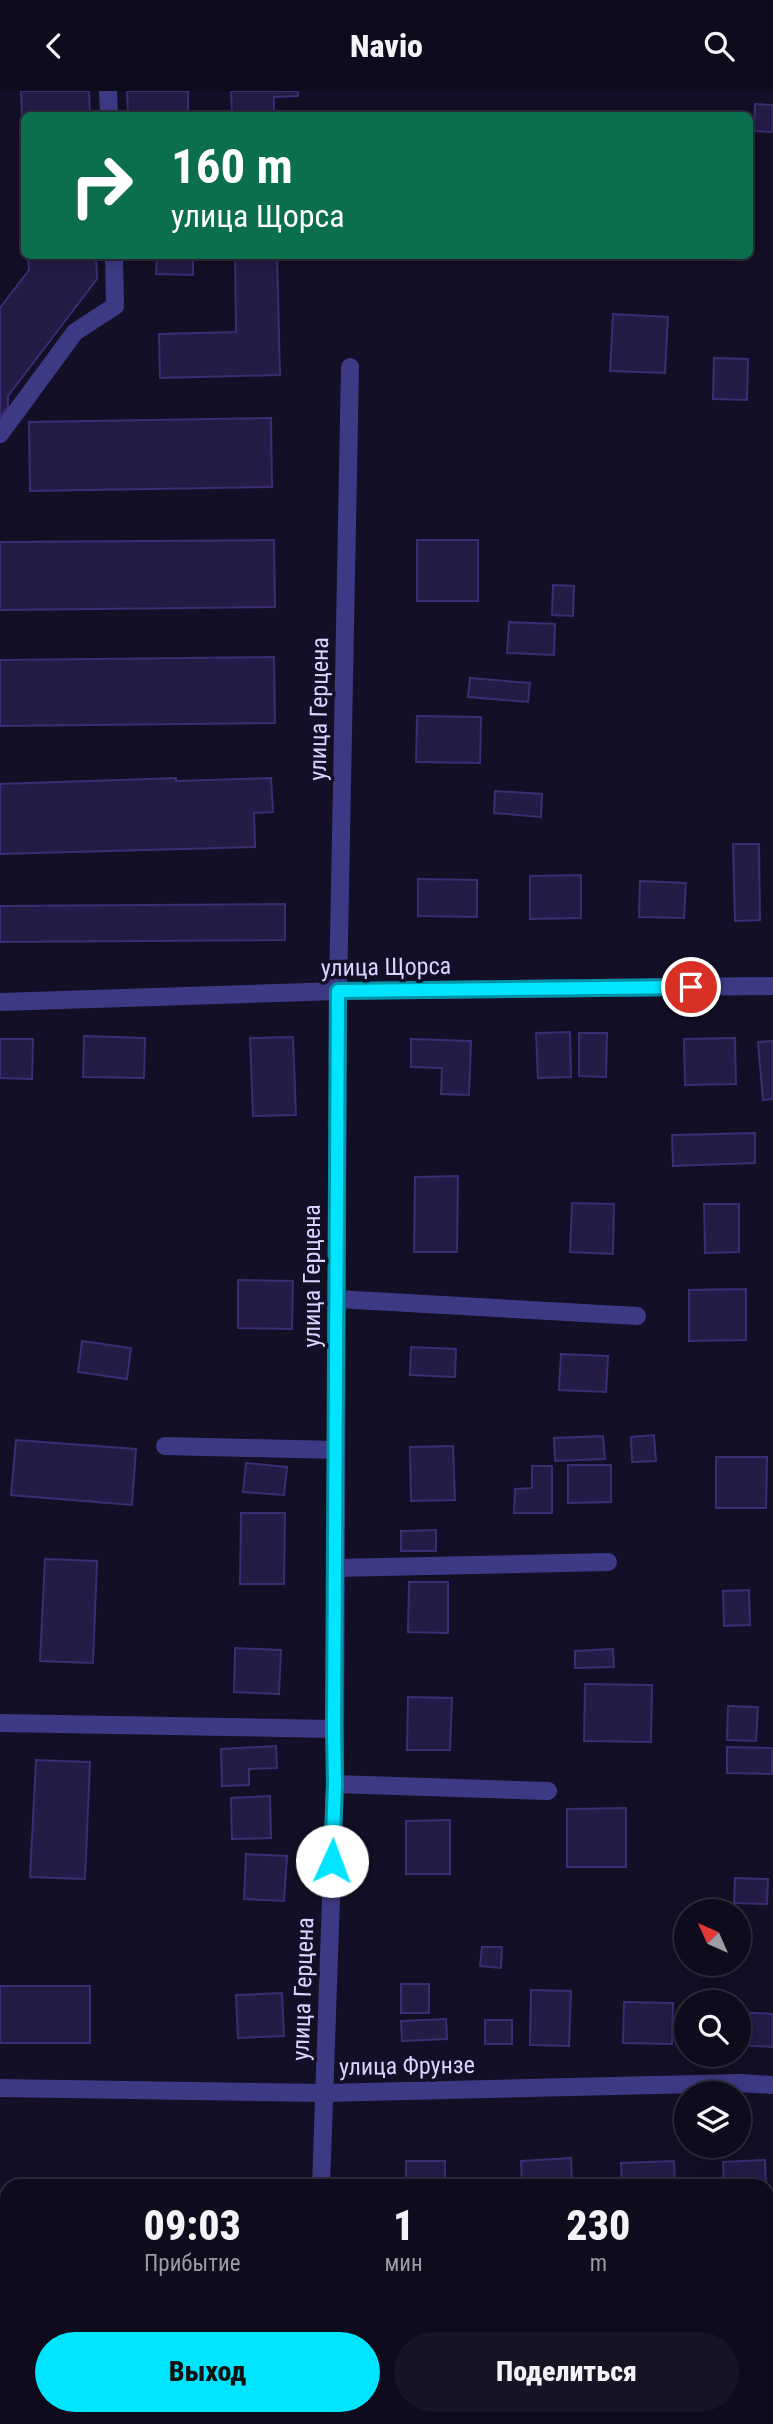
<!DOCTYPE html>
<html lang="ru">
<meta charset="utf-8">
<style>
body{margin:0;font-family:"Roboto Condensed",sans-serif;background:#171425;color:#f1f3f6;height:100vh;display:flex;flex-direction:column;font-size:26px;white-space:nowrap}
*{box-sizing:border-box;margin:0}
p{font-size:23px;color:#9b9ba3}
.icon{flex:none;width:38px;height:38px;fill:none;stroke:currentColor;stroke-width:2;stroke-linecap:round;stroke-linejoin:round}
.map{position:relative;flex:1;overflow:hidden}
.details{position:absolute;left:0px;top:2088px;width:774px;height:247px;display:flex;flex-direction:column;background:#0e0b1c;border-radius:21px 21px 0 0;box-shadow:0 4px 18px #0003,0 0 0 2px #2e2b3b}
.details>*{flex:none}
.hud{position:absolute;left:21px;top:21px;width:732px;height:147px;border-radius:10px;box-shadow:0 4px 18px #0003,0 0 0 2px #2e2b3b;background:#0b6e4f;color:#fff;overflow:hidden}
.needle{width:46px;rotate:315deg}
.buttons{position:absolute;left:674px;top:1808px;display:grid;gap:14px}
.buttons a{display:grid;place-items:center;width:77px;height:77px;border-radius:50%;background:#0e0b1c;box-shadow:0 4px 18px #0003,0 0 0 2px #2e2b3b;font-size:35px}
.pin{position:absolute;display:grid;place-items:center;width:60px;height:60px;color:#fff;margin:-30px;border:4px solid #fff;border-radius:50%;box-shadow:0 2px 7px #0007}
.me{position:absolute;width:77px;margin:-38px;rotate:2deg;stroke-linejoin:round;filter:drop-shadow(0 0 5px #0008)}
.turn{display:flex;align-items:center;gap:24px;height:147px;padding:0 35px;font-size:32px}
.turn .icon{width:91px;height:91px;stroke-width:2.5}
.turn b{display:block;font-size:49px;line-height:60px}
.eta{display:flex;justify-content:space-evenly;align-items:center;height:119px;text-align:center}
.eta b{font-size:42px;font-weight:800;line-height:49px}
.button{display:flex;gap:14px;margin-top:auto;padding:14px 35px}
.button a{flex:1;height:80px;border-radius:42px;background:#00e5ff;color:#111;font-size:28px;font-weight:800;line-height:80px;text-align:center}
.button a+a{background:#171425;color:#f1f3f6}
header{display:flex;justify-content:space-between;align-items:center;height:91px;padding:0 35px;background:#0e0b1c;font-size:32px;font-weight:800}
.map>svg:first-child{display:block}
.building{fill:#241b47;stroke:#3b2d73;stroke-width:2}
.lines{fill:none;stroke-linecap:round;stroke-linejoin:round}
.minor{stroke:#3d3a85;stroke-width:18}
.route-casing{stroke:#0095a6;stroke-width:18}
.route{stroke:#00e5ff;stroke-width:12}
.labels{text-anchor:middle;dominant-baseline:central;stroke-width:7;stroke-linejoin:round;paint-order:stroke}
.street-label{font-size:24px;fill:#d9d4ff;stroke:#130f26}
</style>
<header><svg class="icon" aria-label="back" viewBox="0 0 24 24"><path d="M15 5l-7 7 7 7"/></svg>Navio<svg class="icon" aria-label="search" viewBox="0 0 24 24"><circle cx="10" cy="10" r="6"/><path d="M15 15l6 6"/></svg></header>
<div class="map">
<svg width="773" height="2333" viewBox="0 0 773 2333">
<rect width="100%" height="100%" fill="#130f26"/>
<g class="building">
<path d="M21,0H89L90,24H24V73Z"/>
<path d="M127,0H188V24H128Z"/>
<path d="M231,0H298V5L274,6V24H232Z"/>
<path d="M755,13L773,14V41L754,40Z"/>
<path d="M28,164H96L97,188L8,305V316L0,326V217L29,179Z"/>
<path d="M157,164H193V184L156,183Z"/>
<path d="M235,164H277L280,284L160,287L159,243L236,241Z"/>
<path d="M613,223L668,226L665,282L610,280Z"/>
<path d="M714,267L748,268L747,309L713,308Z"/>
<path d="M271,327L272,396L30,400L29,331Z"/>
<path d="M274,449L275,516L0,519V451Z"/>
<rect x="417" y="449" width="61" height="61"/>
<path d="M553,494L574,495L573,525L552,524Z"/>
<path d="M509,531L555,533L554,564L507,562Z"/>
<path d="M274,566L275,632L0,635V569Z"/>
<path d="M470,587L530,592L528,611L468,606Z"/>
<path d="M417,625L481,626L480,672L416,671Z"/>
<path d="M176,687V690L271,687L273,721L254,722L255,756L0,763V693Z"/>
<path d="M495,700L542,703L541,726L494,722Z"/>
<path d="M733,753H759L760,829L735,830Z"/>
<path d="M581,784V827L530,828V785Z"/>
<path d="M418,788L477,789V826L418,825Z"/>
<path d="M640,790L686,792L684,827L639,826Z"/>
<path d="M285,813V849L0,851V815Z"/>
<path d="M570,941L571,986L538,987L536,942Z"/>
<path d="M579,942H607L606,986L579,985Z"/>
<path d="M84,945L145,947L144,987L83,986Z"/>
<path d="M293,946L296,1024L253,1025L250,947Z"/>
<path d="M735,947L736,993L685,994L684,948Z"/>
<path d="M0,948H33L32,988L0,987Z"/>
<path d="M411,948L471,950L469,1004L441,1003L442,977L411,976Z"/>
<path d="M773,950V1008L763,1009L758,951Z"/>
<path d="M755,1042V1072L673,1075L672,1044Z"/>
<path d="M458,1085L457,1161H414L415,1086Z"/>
<path d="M572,1112L614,1113L613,1163L570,1161Z"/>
<path d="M704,1113H739V1161L705,1162Z"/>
<path d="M238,1189L293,1190L292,1238L238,1237Z"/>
<path d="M746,1198V1249L689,1250V1199Z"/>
<path d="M82,1250L131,1257L127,1288L78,1281Z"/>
<path d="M411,1256L456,1258L455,1286L410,1284Z"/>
<path d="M561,1263L608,1265L606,1301L559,1299Z"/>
<path d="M654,1344L656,1370L632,1371L631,1346Z"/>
<path d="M603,1345L605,1368L555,1370L554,1347Z"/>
<path d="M16,1349L136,1358L132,1414L11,1404Z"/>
<path d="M453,1355L455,1409L411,1410L410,1356Z"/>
<path d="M716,1366H767L766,1417H716Z"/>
<path d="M246,1372L287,1376L284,1404L243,1401Z"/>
<path d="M568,1374H611V1411L568,1412Z"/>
<path d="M532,1375H552V1422H514L515,1398L532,1397Z"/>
<path d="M241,1422H285L284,1493H240Z"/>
<path d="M436,1439V1460H401V1440Z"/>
<path d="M45,1468L97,1470L93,1572L40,1570Z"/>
<path d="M409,1491H448V1542L408,1541Z"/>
<path d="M749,1499L750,1534L724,1535L723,1500Z"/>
<path d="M235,1557L281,1559L279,1603L234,1601Z"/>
<path d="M613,1558L614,1576L575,1577V1560Z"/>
<path d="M585,1593L652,1594L651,1651L584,1650Z"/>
<path d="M408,1606L452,1607L450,1659H407Z"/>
<path d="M728,1615L758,1616L756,1650L727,1649Z"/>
<path d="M276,1655L277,1677L249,1678V1694L222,1695L221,1658Z"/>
<path d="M727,1656L773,1657L772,1683L727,1682Z"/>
<path d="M36,1669L90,1671L85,1788L30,1786Z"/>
<path d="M270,1705L271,1747L232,1748L231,1707Z"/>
<path d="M626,1717V1776H567V1718Z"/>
<path d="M450,1729V1783H406V1730Z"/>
<path d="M246,1763L287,1765L284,1810L244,1808Z"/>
<path d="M735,1787L768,1788L767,1813L734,1812Z"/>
<path d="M482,1856H502L501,1877L480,1875Z"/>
<rect x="401" y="1893" width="28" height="29"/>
<rect x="0" y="1895" width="90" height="57"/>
<path d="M531,1899L571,1900L569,1955L530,1954Z"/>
<path d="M282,1902L284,1945L238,1947L236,1904Z"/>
<path d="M624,1911L673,1912L672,1953L623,1952Z"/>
<path d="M738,1921L773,1923V1956L738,1954Z"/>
<path d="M446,1928L447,1948L402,1950L401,1930Z"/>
<rect x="485" y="1929" width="27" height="24"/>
<path d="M571,2067L572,2095H522L521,2070Z"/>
<path d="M765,2069L766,2095H724L723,2071Z"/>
<rect x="406" y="2070" width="39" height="25"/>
<path d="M674,2070L675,2095H622L621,2072Z"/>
<path d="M399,2328H440L441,2333H399Z"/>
<path d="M560,2328H598V2332L561,2333Z"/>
<rect x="717" y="2328" width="28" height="5"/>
</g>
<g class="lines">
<g class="minor">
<path d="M108,0L109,24"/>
<path d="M0,343L75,241L115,215L114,164"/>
<path d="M0,911L338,900L773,895"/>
<path d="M337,1208L637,1225"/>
<path d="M165,1355L336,1359"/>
<path d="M335,1477L608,1471"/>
<path d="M0,1632L334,1638"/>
<path d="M335,1693L548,1700"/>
<path d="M0,1997L324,2002L739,1992L773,1994"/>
<path d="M321,2095L335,1693L338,900L350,276"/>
<path d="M314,2333V2328"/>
</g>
</g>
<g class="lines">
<g class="route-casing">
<path id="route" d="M332,1770L335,1693L334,1638L338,900L691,896"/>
</g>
<use href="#route" class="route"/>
</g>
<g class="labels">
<g class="street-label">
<text transform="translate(319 618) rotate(-89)">улица Герцена</text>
<text transform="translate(386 876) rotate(-1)">улица Щорса</text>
<text transform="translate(312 1185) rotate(-90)">улица Герцена</text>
<text transform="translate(303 1898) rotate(-88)">улица Герцена</text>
<text transform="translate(407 1975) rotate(-1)">улица Фрунзе</text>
</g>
</g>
</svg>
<div class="buttons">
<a><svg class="needle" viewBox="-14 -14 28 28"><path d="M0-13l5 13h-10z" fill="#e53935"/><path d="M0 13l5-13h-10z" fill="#9b9ba3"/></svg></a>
<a><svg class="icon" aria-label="search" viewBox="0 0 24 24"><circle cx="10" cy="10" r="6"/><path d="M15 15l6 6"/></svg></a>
<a><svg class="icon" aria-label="layers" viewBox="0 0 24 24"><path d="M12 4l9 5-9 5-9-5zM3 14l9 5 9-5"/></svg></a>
</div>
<div class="pin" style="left:691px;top:896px;background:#d93025"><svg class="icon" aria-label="arrive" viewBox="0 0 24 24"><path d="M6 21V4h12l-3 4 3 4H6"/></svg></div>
<svg class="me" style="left:332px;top:1770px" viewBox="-20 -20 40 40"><circle r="19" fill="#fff"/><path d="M0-13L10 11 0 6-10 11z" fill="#00e5ff"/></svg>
<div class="hud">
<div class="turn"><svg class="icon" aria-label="right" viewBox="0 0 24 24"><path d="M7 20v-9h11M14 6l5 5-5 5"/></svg><div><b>160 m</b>улица Щорса</div></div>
</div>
<section class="details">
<div class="eta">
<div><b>09:03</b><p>Прибытие</p></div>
<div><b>1</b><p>мин</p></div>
<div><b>230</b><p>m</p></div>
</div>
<div class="button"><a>Выход</a><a>Поделиться</a></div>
</section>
</div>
